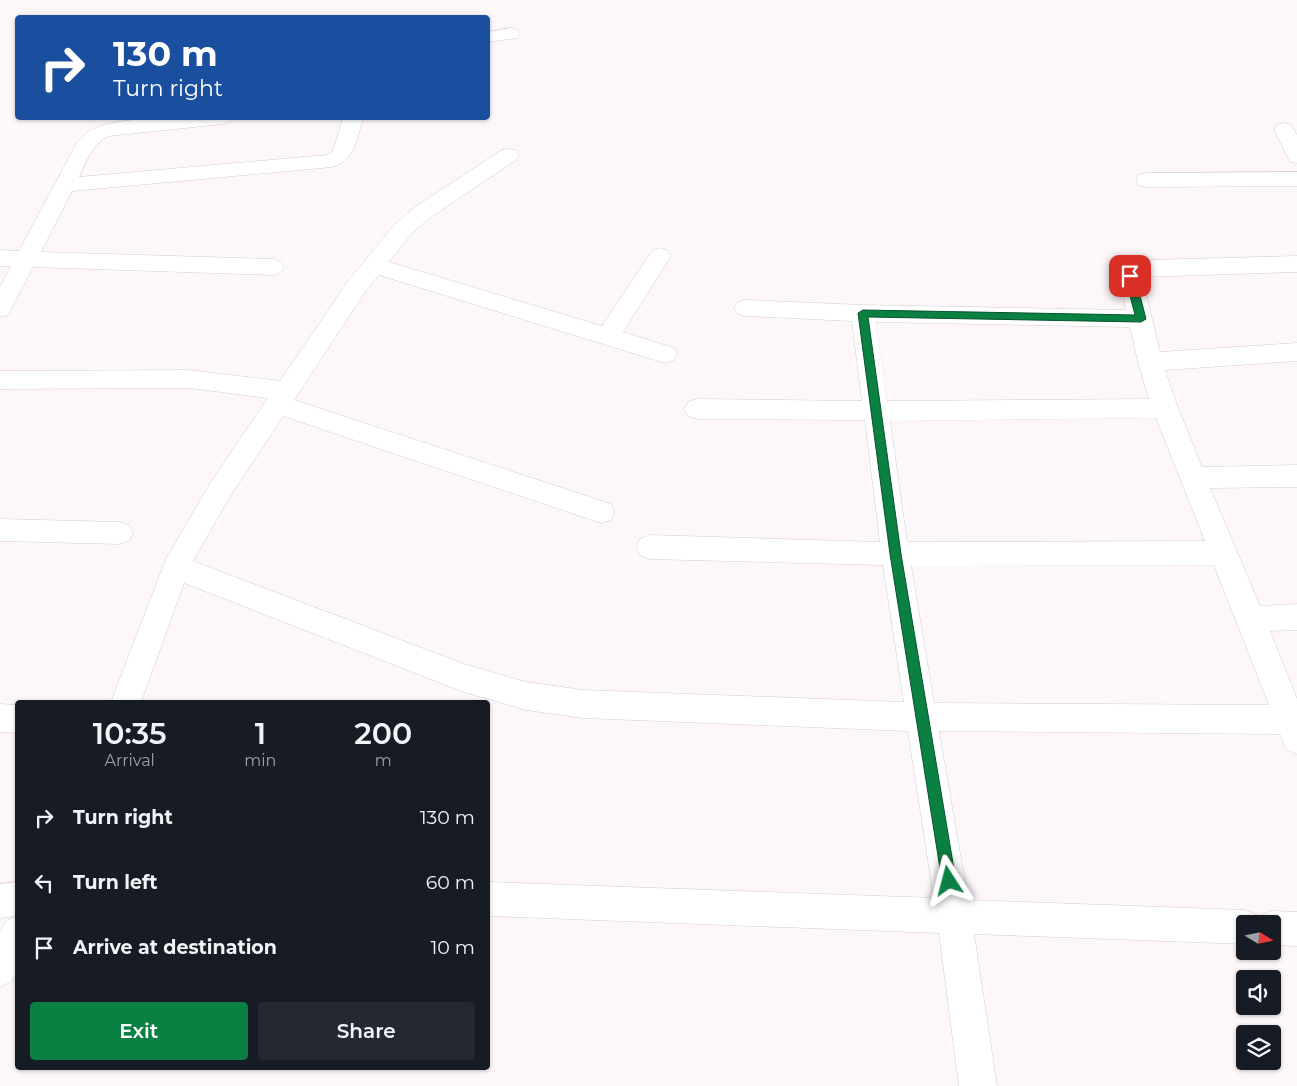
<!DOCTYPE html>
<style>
body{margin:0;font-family:Montserrat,sans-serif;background:#242831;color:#f1f3f6;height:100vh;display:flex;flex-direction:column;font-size:19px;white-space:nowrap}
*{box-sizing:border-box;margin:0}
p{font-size:16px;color:#9ea1a6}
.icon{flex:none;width:28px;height:28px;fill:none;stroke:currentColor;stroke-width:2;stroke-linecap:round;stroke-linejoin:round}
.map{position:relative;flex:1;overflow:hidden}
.side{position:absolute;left:15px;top:700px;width:475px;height:370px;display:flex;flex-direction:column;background:#171b24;border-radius:5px;box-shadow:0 1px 4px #0004}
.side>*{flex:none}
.guide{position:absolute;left:15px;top:15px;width:475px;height:105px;border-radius:5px;box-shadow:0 1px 4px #0004;background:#1a4fa0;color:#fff;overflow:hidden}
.needle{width:32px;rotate:100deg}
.fabs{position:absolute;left:1236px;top:915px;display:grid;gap:10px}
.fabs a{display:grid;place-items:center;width:45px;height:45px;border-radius:5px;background:#171b24;box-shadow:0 1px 4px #0004;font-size:25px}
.pin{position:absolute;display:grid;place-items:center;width:42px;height:42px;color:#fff;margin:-21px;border-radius:10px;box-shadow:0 2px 8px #0006}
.me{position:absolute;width:55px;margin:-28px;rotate:351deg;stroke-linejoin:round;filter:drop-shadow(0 0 4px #0008)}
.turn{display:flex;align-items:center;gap:18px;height:105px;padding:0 15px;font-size:22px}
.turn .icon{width:65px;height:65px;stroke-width:2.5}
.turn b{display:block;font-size:35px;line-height:42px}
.eta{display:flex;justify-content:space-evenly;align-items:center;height:85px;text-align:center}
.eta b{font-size:30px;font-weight:600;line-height:35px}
.cta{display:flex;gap:10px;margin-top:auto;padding:10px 15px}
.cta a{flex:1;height:58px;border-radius:5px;background:#0b8043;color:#fff;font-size:20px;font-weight:600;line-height:58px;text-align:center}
.cta a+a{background:#242831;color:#f1f3f6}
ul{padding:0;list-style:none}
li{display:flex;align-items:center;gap:15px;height:65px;padding:0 15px}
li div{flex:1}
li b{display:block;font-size:19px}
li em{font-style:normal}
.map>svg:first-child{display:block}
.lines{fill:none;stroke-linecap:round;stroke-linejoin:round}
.minor-casing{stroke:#d4cccf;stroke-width:1}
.minor{fill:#fff;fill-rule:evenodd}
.route{fill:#0b8043;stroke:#07532c}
</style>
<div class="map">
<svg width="1297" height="1086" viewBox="0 0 1297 1086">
<rect width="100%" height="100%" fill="#fef7fa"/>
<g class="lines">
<g class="minor-casing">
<g id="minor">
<path d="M511,28L517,30L520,34L517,38L488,42V32Z"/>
<path d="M168,118H232L229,122L222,124L109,136C92,143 87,161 79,177L327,155L333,151L343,118H363C357,138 355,161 332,167L72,191L41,252L273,259L281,262L284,267L281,272L273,275L33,267L8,315L0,317V287L11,266H0V250L19,251L78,141C99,117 138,121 168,118Z"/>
<path d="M1284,123L1291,125L1297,135V163L1290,162L1274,129L1277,125Z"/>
<path d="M509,149L516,150L519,155L516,160L431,217L412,233L389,262L602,326L652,251L660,248L668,251L671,256L623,332L674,348L677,354L674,360L665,363L379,275L365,292L294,400L611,504L614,512L611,520L601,523L283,416L229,498L193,561L464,664L526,682L583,690L904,702L883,565L650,559L640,555L636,547L640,539L650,535L880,542L865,420L697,419L688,416L684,409L688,402L697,399L862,401L852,321L746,316L738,314L734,308L738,302L746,300L863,305L1126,310L1119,276L1126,265L1147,260L1297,256V272L1142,277L1160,352L1297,343V361L1165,370L1178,408L1202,467L1297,465V487L1210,488L1260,606L1297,604V630L1270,631L1297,699V754L1286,749L1280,734L939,731L968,900L1245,910L1257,915L1259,919L1260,916L1272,911L1297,912V946L1272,945V924H1245V944L974,934L997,1086H959L939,933L488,916V882L934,898L908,731L583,718L526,710L464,692L184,583L141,702H111L166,559L211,482L268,398L189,388L0,389V371L189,370L280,381L349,280L396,223L415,207L502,150ZM876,322L1130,327L1138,362L1149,399L887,401ZM1156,418L1205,541L907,542L890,421ZM1214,565L1269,705L934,703L911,566Z"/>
<path d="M1297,172V186L1146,187L1139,185L1136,180L1139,175L1146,173Z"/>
<path d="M0,519L119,522L129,525L133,533L129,541L119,544L0,541Z"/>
<path d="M0,704L18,705V733L0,732Z"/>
<path d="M18,882V971L12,981L0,987V932L6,921L17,916L0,918V884Z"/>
</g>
</g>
<use href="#minor" class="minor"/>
</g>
<path class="route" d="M1130,273L1135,276L1146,319L1141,322L868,317L901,554L956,881L954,886L949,888L944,886L942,881L890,554L858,313L863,310L1135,315L1125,276Z"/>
</svg>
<div class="fabs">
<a><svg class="needle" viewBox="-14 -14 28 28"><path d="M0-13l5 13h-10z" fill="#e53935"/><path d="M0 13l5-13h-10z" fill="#9ea1a6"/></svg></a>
<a><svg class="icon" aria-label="sound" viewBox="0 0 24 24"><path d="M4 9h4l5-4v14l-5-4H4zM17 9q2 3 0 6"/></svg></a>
<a><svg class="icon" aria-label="layers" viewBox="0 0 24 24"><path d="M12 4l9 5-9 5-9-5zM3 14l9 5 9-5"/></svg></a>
</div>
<div class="pin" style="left:1130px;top:276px;background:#d93025"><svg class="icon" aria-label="arrive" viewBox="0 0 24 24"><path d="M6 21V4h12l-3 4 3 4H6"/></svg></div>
<svg class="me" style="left:949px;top:881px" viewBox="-20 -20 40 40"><path d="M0-17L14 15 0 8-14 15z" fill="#0b8043" stroke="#fff" stroke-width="4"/></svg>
<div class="guide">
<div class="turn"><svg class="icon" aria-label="right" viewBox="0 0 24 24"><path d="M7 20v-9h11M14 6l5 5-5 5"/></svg><div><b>130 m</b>Turn right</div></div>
</div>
<section class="side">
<div class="eta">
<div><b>10:35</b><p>Arrival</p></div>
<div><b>1</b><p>min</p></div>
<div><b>200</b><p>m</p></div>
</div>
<ul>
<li><svg class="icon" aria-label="right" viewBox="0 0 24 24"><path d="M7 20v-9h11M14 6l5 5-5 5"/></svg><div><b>Turn right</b></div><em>130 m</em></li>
<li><svg class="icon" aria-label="left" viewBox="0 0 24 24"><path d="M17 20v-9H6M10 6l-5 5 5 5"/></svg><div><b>Turn left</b></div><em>60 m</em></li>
<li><svg class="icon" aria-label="arrive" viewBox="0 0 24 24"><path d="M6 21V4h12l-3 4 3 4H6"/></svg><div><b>Arrive at destination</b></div><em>10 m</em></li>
</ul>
<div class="cta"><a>Exit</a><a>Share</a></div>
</section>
</div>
